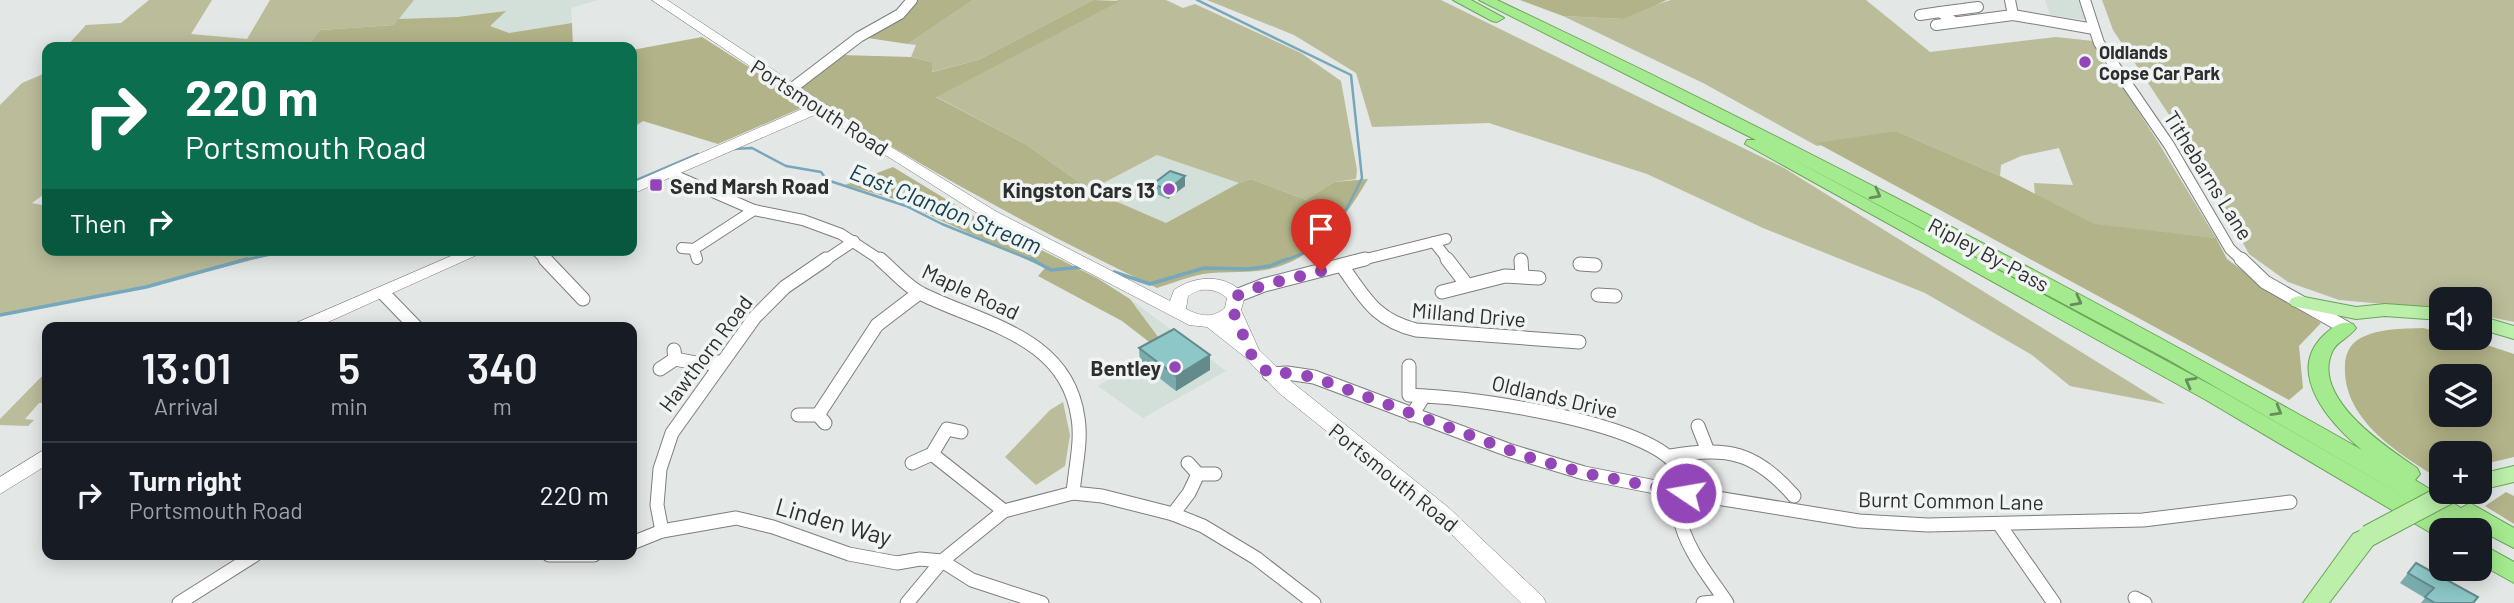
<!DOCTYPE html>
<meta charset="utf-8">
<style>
body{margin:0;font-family:Barlow,sans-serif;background:#20242c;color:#f1f3f6;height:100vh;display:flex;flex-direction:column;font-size:26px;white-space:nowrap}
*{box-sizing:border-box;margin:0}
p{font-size:23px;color:#9ea1a6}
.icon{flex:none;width:38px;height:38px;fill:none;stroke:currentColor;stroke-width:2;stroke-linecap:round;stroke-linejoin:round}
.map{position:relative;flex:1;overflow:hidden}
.panel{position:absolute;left:42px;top:322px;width:595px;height:238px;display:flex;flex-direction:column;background:#171b24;border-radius:14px;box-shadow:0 4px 18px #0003}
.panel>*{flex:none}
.hud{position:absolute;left:42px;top:42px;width:595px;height:214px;border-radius:14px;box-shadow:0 4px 18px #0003;background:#0b6e4f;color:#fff;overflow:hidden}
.buttons{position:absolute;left:2429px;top:287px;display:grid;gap:14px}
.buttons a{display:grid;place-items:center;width:63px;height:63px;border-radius:14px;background:#171b24;box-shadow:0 4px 18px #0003;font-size:35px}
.pin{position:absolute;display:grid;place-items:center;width:60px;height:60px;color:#fff;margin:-72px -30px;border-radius:50% 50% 50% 0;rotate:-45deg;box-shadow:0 0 7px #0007}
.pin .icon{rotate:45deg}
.me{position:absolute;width:77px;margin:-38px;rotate:282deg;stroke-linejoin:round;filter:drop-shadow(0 0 5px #0008)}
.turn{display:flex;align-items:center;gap:24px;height:147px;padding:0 28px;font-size:32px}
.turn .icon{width:91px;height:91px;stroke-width:2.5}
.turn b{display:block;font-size:49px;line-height:60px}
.then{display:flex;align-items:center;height:66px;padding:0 28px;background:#0003;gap:14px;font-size:26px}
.eta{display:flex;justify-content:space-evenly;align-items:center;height:119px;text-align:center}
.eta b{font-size:42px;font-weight:600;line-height:49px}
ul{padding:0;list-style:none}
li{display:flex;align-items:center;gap:21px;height:105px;padding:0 28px;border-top:2px solid #363941}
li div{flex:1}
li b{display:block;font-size:26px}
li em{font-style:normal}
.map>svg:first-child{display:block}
.built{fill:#d3dfd9}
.green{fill:#bbbc9a}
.forest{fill:#b2b388;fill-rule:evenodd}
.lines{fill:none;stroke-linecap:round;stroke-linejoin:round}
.stream-far1{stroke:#77a7bc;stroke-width:2.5}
.stream{stroke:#77a7bc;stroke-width:3.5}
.minor-far1-casing{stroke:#7b7f7d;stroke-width:12}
.minor-casing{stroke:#7b7f7d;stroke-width:15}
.secondary-casing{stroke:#7b7f7d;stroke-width:1}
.primary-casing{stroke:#6ba459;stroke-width:2}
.trunk-casing{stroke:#6ba459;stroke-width:2}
.minor-far1{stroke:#fff;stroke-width:10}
.minor{stroke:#fff;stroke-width:13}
.secondary{fill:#fff;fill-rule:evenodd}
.primary{fill:#bbefaa;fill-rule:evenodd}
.trunk{fill:#a4ea8e;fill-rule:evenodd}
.primary-bridge-casing{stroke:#6ba459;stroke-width:23;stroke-linecap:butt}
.primary-bridge{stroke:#bbefaa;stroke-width:21}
.wall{fill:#79abac}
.shaded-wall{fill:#638b8c}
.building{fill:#8dc7c8;stroke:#638b8c;stroke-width:2}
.oneway{stroke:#688c5e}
.route{stroke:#9346b7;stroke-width:12;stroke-dasharray:0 21.6}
.poi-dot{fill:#9346b7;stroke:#f0f4f3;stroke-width:2.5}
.labels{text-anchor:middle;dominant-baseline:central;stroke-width:7;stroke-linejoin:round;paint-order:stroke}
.far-poi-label{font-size:18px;font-weight:bold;fill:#2d2e2d;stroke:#f0f4f3;text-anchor:start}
.street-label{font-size:21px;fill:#2d2e2d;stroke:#f0f4f3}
.poi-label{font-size:21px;font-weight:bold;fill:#2d2e2d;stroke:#f0f4f3;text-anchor:end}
.water-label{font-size:23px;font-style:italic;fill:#154050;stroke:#f0f4f3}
.near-street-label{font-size:24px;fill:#2d2e2d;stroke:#f0f4f3}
</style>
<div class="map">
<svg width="2514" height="603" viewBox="0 0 2514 603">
<rect width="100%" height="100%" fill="#e3e7e5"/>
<g class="built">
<path d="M412,0H598L571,8L572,23L509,33L489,26L504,11L457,17L398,19Z"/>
<path d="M2045,0H2082L2087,20L2050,15Z"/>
<path d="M1157,155L1239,183L1166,223L1090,190Z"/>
<path d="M1130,299L1226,371L1143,418L1098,386L1164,345Z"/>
</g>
<g class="green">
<path d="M149,0H212L191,34L247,39L270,0H414L394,25L320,30L307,47H66L86,25L121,23Z"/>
<path d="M973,0H1093L978,60L931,72L932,62L911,57L916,45L908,44Z"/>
<path d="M1118,0H1166L1183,8L1195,4L1301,53L1341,81L1357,170L1356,179L1334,182L1306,200L1251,179L1239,183L1157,155L1090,190L1027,145L935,96Z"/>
<path d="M1207,0H1441L1784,168L2165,404L2070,386L2032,355L1925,293L1763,228L1647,174L1489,123L1372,127L1356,73L1294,35Z"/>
<path d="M1671,0H1866L1930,52L2056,37L2093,41L2158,142L2216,238L2094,225L2035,196L2034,183L2073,185L2059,148L2021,156L2001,165L2000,176L1896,131L1817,146L1705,84L1563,16L1623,19L1638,10Z"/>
<path d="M2102,0H2514V322L2480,315V299H2441V309L2339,300L2288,282L2249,254L2191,148L2113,30Z"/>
<path d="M47,68V192L32,203L47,206V250H291L146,287L0,314V105L22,83L41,75Z"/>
<path d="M47,371V403H39L25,419L34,420L28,426L0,425V419Z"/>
<path d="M1063,402L1070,435L1065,466L1036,485L1005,457L1050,410Z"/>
</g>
<g class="forest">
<path d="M913,0H973L908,44L861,37Z"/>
<path d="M1093,0L1120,1L936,97L1027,145L1090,190L1166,223L1239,183L1251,179L1306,200L1334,182L1368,179C1348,213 1322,251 1283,265C1257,275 1229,270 1203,274C1188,277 1172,283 1157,288C1033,228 913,164 799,88L841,55L911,57L932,62V72L978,60Z"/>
<path d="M1520,0H1667L1623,19L1563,16Z"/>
<path d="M506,11L490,26L509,33L572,23L573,47H307L320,30L394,25L398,19L457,17Z"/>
<path d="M702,37L808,105L718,144L643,121L632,128V50Z"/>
<path d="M1896,131L2000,176L2094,224L2216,238L2227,259L2263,286L2321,323L2299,346L2303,388L2289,400L1817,143Z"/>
<path d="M893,167L972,215L1097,278L1130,299L1164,345L1157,348L1122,321L1038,276L1045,268L894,199L845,185Z"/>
<path d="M2423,328L2441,332V338H2466L2514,354V457L2480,465V453H2441V475L2435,476C2396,452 2342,418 2345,365C2345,355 2350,344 2359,339C2378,328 2402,329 2423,328ZM2441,376H2480V415H2441Z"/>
<path d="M2506,492L2514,496V524L2485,506Z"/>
</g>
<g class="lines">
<g class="stream-far1">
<path d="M1197,0L1351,75L1362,178L1347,208L1304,253L1283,261"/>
<path d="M733,149L752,148L786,166L821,172L827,180L906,206L942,224L1034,261"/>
<path d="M632,182L698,154"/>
<path d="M239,261L292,250"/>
</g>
<g class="stream">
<path d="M1031,259L1051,270L1082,267"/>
<path d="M1114,272L1150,284L1204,268L1248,269L1270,266L1287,259"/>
<path d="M0,315L146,287L247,259"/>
</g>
<g class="minor-far1-casing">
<g id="minor-far1">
<path d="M2010,0L2013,15"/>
<path d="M2085,0L2099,43L2169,145L2230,249L2243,261"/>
<path d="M1920,15L1940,12"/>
<path d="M1954,22L1940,12L1978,7"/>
<path d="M1936,25L2013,15L2094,29"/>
<path d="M791,89L859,37L900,14L912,0"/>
<path d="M669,173L754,210L803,220L841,234L882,261"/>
<path d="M1434,242L1449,261"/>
<path d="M682,248L694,249L697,259"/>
<path d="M694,249L754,210"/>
<path d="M536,250L547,261"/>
<path d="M824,261L854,241"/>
<path d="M1358,261L1446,239"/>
</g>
</g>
<g class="minor-casing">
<g id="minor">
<path d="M545,259L583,299"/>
<path d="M880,259C893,270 907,287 922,294C982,324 1067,336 1078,418C1082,441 1075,469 1073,493"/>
<path d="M1447,259L1467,285"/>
<path d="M2241,259L2265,282L2346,328"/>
<path d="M1521,260L1522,276"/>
<path d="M1580,264L1595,265"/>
<path d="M1342,266C1365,298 1375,320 1416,330L1579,342"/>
<path d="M1442,292L1505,276L1539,278"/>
<path d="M384,294L416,327"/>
<path d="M1598,295L1615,296"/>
<path d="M1236,296L1264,285L1365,259"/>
<path d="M675,359L701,364L720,362"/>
<path d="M1409,366V395L1424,396"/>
<path d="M660,369L675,359L674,350"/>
<path d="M1269,374L1287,373L1314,377L1511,451L1584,473L1686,493L1859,521L1928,525L2143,520L2290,502"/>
<path d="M798,415H818"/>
<path d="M1412,415L1424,396C1476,398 1654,423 1679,469C1689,486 1676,498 1679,515C1685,548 1709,576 1727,603"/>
<path d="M825,423L818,415L877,325L919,293"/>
<path d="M1698,426L1707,449"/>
<path d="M932,454L1004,511"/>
<path d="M1671,456C1727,446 1756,452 1794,496"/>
<path d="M912,463L932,454L947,429L961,432"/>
<path d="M1188,463L1198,474H1215"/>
<path d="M1173,514L1189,493L1198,474"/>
<path d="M1999,524L2054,603"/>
<path d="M662,531L657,505L660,469L672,433L755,317L785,287L826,259"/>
<path d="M632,543L662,531L736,518L773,527L849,554L897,563L920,559L942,561L1004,511L1073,493L1102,496L1173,514L1203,526L1256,558L1314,603"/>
<path d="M549,555H594"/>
<path d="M2135,598L2145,603"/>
<path d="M179,603L255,555"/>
<path d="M907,603L942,561L972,580L1042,603"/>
<path d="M1703,603L1725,601"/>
</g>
</g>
<g class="secondary-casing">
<g id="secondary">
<path d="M652,0H667L878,139L997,212L1170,301L1174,290C1195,275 1228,273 1245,296L1241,310L1259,350L1293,383L1449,508L1543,597L1546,603H1521L1435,518L1279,393L1245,357L1207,327L1189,325L985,218L819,113L632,194V183L809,106ZM1200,290C1211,289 1219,291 1227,298L1225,308C1212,319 1200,316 1186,309L1188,296Z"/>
<path d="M465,250H488L317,327H293L296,323Z"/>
<path d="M47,448V465L0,494V477Z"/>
</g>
</g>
<g class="primary-casing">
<g id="primary">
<path d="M2299,296L2356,307L2385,304L2441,308V320L2385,316L2356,319L2292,306L2289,302L2292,298Z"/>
<path d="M2480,316L2514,326V339L2480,329Z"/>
<path d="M2514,466V482L2480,490V474Z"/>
<path d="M2368,527L2376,530L2380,536L2329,603H2303L2353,534Z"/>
</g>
</g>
<g class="trunk-casing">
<g id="trunk">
<path d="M1453,0H1471L1504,18L1497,22L1492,21Z"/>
<path d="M1479,0H1497C1790,139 2079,290 2362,450C2331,424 2284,373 2324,335C2333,327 2341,320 2353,324L2356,328C2350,337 2338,341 2333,350C2309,397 2386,447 2417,468L2420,474L2415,480L2461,508L2470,503L2514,528V548L2489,535L2480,539V530H2462L2453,525L2455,530H2441V538L2436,536L2206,400L1745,144L1747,140H1756ZM1785,155L2169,360L2435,514L2220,390Z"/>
<path d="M2480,543L2514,562V583L2480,564Z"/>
</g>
</g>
<use href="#minor-far1" class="minor-far1"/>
<use href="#minor" class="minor"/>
<use href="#secondary" class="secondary"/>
<use href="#primary" class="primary"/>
<use href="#trunk" class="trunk"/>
<g class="primary-bridge-casing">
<path id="primary-bridge" d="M2368,536L2451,492"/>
</g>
<use href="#primary-bridge" class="primary-bridge"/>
</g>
<g class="wall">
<path d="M1153,184L1185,186L1168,199L1154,193Z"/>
<path d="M1139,348L1210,370L1176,391L1140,363Z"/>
<path d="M2416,563L2473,603H2421L2425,598L2400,583Z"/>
</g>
<g class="shaded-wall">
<path d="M1185,176V186L1168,199V190Z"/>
<path d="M1210,355V370L1176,391V376Z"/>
</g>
<g class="building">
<path d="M1170,171L1185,176L1168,190L1153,184Z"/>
<path d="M1174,329L1210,355L1176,376L1139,348Z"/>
<path d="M2416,563L2478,597L2473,603H2435L2425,597L2434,588L2408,573Z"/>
</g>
<defs><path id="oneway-chevron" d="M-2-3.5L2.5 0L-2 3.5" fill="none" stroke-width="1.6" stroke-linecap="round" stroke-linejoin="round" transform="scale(1.75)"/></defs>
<g class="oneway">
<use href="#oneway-chevron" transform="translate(1876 194) rotate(28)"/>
<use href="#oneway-chevron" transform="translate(2077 301) rotate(28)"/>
<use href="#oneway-chevron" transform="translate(2190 382) rotate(-151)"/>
<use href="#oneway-chevron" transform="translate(2277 411) rotate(30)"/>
</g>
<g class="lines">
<path class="route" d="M1321,271L1264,285L1236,296L1233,311L1251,354L1269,374L1287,373L1314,377L1528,457L1584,473L1686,493"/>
</g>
<g class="poi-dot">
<circle cx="2085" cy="62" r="7"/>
<rect x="649" y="178" width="14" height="14" rx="3.5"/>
<circle cx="1169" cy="189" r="7"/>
<circle cx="1175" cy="367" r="7"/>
</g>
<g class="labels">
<g class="far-poi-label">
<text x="2099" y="52">Oldlands<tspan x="2099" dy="21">Copse Car Park</tspan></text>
</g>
<g class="street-label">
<text transform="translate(820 107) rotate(33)">Portsmouth Road</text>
<text transform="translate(2209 175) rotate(58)">Tithebarns Lane</text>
<text transform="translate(1989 254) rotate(28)">Ripley By-Pass</text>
<text transform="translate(971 291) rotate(25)">Maple Road</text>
<text transform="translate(1469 314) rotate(5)">Milland Drive</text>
<text transform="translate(705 353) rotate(-53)">Hawthorn Road</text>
<text transform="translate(1555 396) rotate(13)">Oldlands Drive</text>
<text transform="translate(1394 477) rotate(39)">Portsmouth Road</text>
<text transform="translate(1951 500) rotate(1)">Burnt Common Lane</text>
</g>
<g class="poi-label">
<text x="670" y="185" text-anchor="start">Send Marsh Road</text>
<text x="1155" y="189">Kingston Cars 13</text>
<text x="1161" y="367">Bentley</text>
</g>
<g class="water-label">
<text transform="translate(946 208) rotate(22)">East Clandon Stream</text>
</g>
<g class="near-street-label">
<text transform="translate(834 521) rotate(16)">Linden Way</text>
</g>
</g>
</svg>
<div class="buttons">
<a><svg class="icon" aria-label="sound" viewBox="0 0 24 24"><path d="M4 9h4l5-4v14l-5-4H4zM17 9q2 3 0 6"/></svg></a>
<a><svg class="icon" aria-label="layers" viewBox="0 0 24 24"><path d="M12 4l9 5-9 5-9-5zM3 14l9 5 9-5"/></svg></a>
<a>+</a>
<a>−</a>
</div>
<div class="pin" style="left:1321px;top:271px;background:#d93025"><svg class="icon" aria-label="arrive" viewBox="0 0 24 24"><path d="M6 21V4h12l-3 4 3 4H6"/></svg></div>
<svg class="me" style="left:1686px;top:493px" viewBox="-20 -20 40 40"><circle r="17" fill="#9346b7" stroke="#fff" stroke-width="3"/><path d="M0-11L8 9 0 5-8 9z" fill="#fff"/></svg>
<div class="hud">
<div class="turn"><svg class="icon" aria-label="right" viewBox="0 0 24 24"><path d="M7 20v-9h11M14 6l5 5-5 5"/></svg><div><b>220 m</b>Portsmouth Road</div></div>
<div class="then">Then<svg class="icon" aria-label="right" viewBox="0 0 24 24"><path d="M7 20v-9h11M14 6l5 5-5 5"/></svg></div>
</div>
<section class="panel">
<div class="eta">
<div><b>13:01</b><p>Arrival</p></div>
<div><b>5</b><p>min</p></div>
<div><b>340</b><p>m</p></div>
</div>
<ul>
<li><svg class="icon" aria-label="right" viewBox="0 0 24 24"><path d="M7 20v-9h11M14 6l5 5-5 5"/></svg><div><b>Turn right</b><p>Portsmouth Road</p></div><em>220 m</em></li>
</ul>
</section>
</div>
